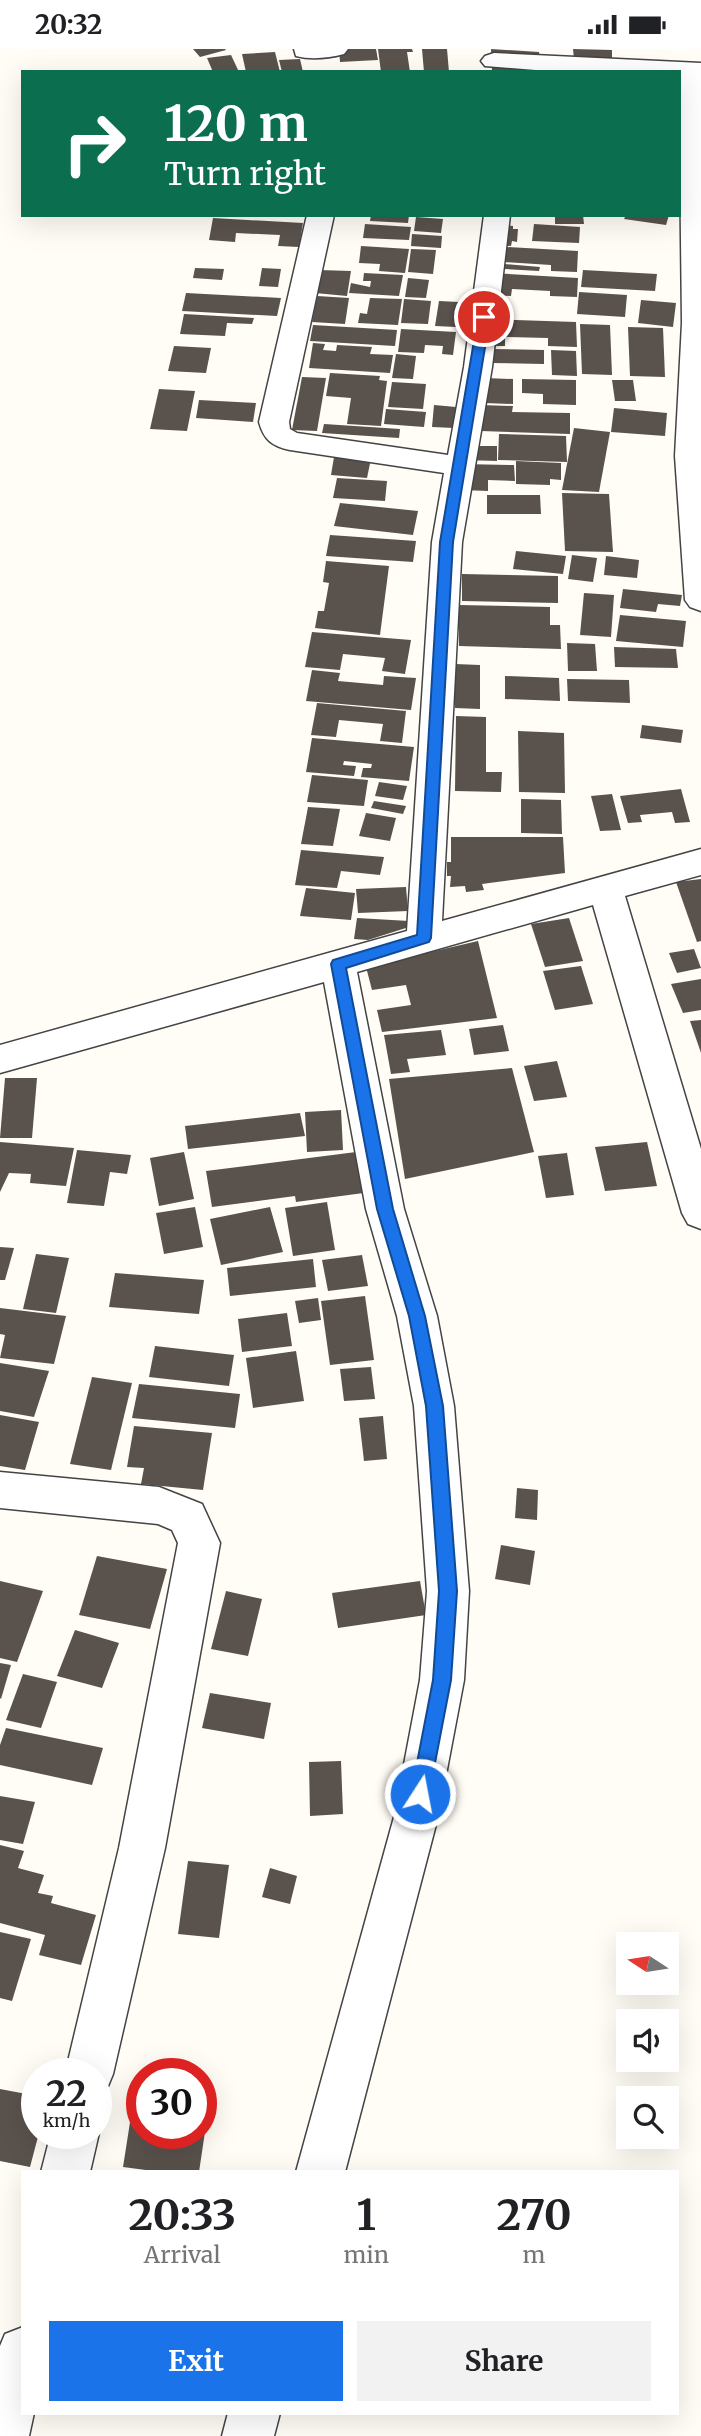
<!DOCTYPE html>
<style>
body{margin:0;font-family:Merriweather,serif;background:#f2f2f2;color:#202124;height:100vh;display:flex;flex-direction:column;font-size:26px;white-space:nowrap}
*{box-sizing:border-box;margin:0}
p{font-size:23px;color:#757577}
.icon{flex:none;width:38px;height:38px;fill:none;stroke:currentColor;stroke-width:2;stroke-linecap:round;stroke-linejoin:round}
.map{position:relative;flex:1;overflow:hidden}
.details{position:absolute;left:21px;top:2121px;width:658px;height:245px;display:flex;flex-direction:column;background:#fff;border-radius:0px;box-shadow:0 7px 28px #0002}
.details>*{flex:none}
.banner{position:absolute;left:21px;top:21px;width:660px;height:147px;border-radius:0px;box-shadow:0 7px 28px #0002;background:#0b6e4f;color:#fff;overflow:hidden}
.needle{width:46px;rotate:282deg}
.buttons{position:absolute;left:616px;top:1883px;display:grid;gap:14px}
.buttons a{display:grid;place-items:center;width:63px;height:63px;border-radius:0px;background:#fff;box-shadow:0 7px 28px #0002;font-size:35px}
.speed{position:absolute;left:21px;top:2009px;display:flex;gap:14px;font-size:35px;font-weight:700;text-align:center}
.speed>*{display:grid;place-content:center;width:91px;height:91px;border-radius:50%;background:#fff;box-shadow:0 7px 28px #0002;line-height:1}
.speed small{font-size:18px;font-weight:400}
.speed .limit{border:10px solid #d22;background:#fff;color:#111}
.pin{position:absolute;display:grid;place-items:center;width:60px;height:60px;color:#fff;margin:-30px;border:4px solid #fff;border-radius:50%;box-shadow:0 2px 7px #0007}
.me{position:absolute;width:77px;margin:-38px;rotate:11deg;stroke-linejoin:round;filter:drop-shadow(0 0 5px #0008)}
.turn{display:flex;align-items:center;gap:24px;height:147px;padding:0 28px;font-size:32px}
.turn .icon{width:91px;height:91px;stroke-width:2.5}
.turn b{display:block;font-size:49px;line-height:60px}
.eta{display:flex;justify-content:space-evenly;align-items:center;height:119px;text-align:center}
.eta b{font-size:42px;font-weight:700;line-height:49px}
.cta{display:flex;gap:14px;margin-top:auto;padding:14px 28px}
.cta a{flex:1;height:80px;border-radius:0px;background:#1a73e8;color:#fff;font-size:28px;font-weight:700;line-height:80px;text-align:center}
.cta a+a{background:#f2f2f2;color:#202124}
.status{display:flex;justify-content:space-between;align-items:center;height:49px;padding:0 35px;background:#fff;direction:ltr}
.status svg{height:19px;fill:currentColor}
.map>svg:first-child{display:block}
.building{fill:#5a524d}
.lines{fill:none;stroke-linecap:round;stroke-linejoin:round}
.minor-casing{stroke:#444;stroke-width:3}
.minor{fill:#fff;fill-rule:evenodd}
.route{fill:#1a73e8;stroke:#114b97;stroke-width:2}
</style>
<div class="status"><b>20:32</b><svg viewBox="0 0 49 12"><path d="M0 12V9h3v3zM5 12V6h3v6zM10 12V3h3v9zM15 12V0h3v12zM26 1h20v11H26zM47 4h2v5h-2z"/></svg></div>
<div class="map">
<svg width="701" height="2387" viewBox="0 0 701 2387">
<rect width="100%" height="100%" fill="#fffdf5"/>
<g class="building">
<path d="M193,0H225L226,1L200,8Z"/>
<path d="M339,0H376L378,11L340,13Z"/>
<path d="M378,0H412L413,3H407L410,23H381Z"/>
<path d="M422,0H447L449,23H424Z"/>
<path d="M491,0L539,3L540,10H574L573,0L612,1V14L574,23H492Z"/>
<path d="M275,3L280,23H246L242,5Z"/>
<path d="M231,6L239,23H213L207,9Z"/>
<path d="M300,10L303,23H282L279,11Z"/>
<path d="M371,166H409L408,174L370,172Z"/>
<path d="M555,166H583L584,175H555Z"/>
<path d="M626,166H669L666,176L624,170Z"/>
<path d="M416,168L443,170L441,184L414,182Z"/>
<path d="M213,169L303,174L299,198L278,197L280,186L236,184L235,193L209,191Z"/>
<path d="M365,175L411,178L409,191L363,189Z"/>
<path d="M494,175L513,177V180H518L517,193L512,192L511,197L491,196Z"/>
<path d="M534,175L580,178L579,194L532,192Z"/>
<path d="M412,185L442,187L441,199L411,197Z"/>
<path d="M361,197L409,200L405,224L379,222L380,215L359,214Z"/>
<path d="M490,197L578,202L577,223L551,222V216L504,213V215L540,218L539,222L487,219Z"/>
<path d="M411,200L436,201L433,225L408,223Z"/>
<path d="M195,219L224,220L222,231L193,229Z"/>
<path d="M262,219L281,220L278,238L259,237Z"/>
<path d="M319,221L351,222L347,247L315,244Z"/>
<path d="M583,221L657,225L655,242L581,238Z"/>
<path d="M364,224L403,226L399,247L349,244L351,234L370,238L371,232H363Z"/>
<path d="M491,224L578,229L577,248L550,247V242L512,240L511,247L488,246Z"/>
<path d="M408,229L429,231L426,249L405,248Z"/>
<path d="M579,243L627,246L625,268L577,265Z"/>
<path d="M186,244L281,249L277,267L182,262Z"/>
<path d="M317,247L349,249L345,275L312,273Z"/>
<path d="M370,249L402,250L398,276L358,274L360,264L367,265Z"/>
<path d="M404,250L431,252L428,275L401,274Z"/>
<path d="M641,251L676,254L673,278L638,274Z"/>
<path d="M439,252L459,253L456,278L435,277Z"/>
<path d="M184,265L254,269L252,275L227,274L225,287L180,285Z"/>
<path d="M486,270L576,273L577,298L548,297V289L505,288V297H486Z"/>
<path d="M580,275L610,276L612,326L582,325Z"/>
<path d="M313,276L397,281L395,297L310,292Z"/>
<path d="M628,278L663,279L665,328L630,327Z"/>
<path d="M401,280L456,283L453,306L442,305L443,297L425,296L424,304L398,303Z"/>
<path d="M313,294L325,295L323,301L336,302L337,296L372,298L370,305L393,306L390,324L309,319Z"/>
<path d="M174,297L211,299L206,324L168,322Z"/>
<path d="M490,300L544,301V315L490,314Z"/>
<path d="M551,301L576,302L577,327L552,326Z"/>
<path d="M396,305L416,307L413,330L392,329Z"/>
<path d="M330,324L380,327L379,331L387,332L381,377L347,375L351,349L326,347Z"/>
<path d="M302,328L326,329L317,382L292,381Z"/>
<path d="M485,329L513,330V355L484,354Z"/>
<path d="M522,330L576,331V356L543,355V345L522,344Z"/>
<path d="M612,331H633L636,352H615Z"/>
<path d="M392,333L426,335L423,360L388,358Z"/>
<path d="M159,340L195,342L187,382L150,380Z"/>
<path d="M199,351L256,354L253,373L196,369Z"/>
<path d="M434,356L456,358L454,379L432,378Z"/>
<path d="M481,356L513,357L512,363L570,364V385L481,382Z"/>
<path d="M614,359L667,364L665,387L611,383Z"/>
<path d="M386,360L426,363L424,378L384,375Z"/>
<path d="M324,375L400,380L399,389L322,384Z"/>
<path d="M574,379L610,383L599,443L562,441Z"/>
<path d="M499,385L566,387L567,413L498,411Z"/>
<path d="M336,396L373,400L367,429L331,426Z"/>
<path d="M465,397H497V412L464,411Z"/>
<path d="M516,412L561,414V431L550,430V436L516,435Z"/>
<path d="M462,415L514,416L515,432L488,431V442L462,441Z"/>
<path d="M337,429L387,432L385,452L333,449Z"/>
<path d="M562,444L609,445L613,503L565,502Z"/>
<path d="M487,446H540L541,465H487Z"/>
<path d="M340,454L418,462L413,486L334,477Z"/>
<path d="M330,486L416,492L413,513L326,507Z"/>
<path d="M516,502L566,507L563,525L513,520Z"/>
<path d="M572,506L597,509L593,533L568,530Z"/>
<path d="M606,507L639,511L637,529L604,526Z"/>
<path d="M326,512L389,517L380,586L315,579L318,562H324L329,534L323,533Z"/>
<path d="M462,525L558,527V554L462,552Z"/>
<path d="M623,540L682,546L680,557L658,555L656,563L620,559Z"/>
<path d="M584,544L614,546L611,588L580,586Z"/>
<path d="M459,556L550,558V576H560L561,600L459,597Z"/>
<path d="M620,566L686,572L683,598L616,592Z"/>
<path d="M312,583L411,591L405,625L382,622L385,609L343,605L340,621L305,618Z"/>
<path d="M567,594L595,595L597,622H568Z"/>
<path d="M614,598L676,600L678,619L615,618Z"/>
<path d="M455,615L480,616V660L455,659Z"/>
<path d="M312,621L340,624L338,632L383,636L384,627L416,629L411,661L306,652Z"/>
<path d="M505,627L559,629L560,652L505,650Z"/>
<path d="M567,630L629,631L630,654L568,652Z"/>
<path d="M317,654L406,662L402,694L380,692L383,675L339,671L336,688L311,686Z"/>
<path d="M456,667L486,668V723H502L501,743L455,742Z"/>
<path d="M642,676L683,681L681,694L640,689Z"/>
<path d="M518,682L564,684L565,744L519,743Z"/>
<path d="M312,689L414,698L409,732L361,728L363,719H371L372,715L344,712L343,716L356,717L354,727L306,723Z"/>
<path d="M312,726L368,731L364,757L307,753Z"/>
<path d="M379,733L407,737L403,751L375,747Z"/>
<path d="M681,740L690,773L675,774L672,763L640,766L642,773L628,774L620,747Z"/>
<path d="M612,745L621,781L600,782L591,747Z"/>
<path d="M521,750L561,751L562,785L521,784Z"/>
<path d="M374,752L406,757L403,765L371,759Z"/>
<path d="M308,758L340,760L333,797L301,795Z"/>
<path d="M366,764L396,769L390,792L359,787Z"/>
<path d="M451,788H563L565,824L482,835L484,841L466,843L465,837L450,838L451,827H447V813H451Z"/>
<path d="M301,801L384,808L380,826L341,822L337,839L295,836Z"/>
<path d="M701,830V892L697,893L676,833Z"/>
<path d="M406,838L408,862L358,864L356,840Z"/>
<path d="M306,839L355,844L351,871L300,867Z"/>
<path d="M357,869L409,872V878L368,891L354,890Z"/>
<path d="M569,869L583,912L545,918L531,875Z"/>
<path d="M478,892L497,969L382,983L377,961L411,956L406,936L372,941L366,918Z"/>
<path d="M694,900L701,919L677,924L669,904Z"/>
<path d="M581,917L593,955L555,961L543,922Z"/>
<path d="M701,930V961L683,964L671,935Z"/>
<path d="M701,971V1004L690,972Z"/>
<path d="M503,976L509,1002L474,1006L469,980Z"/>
<path d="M441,981L446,1006L407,1010L410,1023L391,1025L384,986Z"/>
<path d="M557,1012L567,1048L534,1052L524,1017Z"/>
<path d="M512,1019L534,1103L405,1130L389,1030Z"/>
<path d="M5,1029H37L32,1089H0Z"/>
<path d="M341,1061L343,1101L307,1103L305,1063Z"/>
<path d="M300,1064L305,1087L188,1100L185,1077Z"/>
<path d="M0,1093L74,1099L66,1137L30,1134L31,1125L9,1124L0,1143Z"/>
<path d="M647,1093L657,1137L605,1142L595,1098Z"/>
<path d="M77,1101L131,1106L127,1125L110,1123L104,1157L67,1154Z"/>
<path d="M364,1102L371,1143L296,1153L295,1147L212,1158L206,1122Z"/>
<path d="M184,1103L194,1150L159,1157L150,1109Z"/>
<path d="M567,1104L574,1146L546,1149L538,1107Z"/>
<path d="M327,1153L335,1201L293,1207L285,1159Z"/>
<path d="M195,1158L203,1198L164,1205L156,1164Z"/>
<path d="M270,1158L283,1203L221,1216L210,1170Z"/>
<path d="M0,1198L14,1199L5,1231H0Z"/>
<path d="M36,1205L69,1209L56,1264L23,1260Z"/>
<path d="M362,1206L368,1237L328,1242L322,1211Z"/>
<path d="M313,1210L316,1238L230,1247L227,1219Z"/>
<path d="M115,1224L204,1231L199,1265L109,1258Z"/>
<path d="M365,1247L374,1311L330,1316L321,1252Z"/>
<path d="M318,1249L321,1271L299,1274L295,1252Z"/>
<path d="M0,1259L66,1267L54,1315L0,1309L5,1286L0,1285Z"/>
<path d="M287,1264L292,1297L242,1303L238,1270Z"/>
<path d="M155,1297L234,1306L229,1337L149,1328Z"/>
<path d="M296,1302L304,1352L253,1359L246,1309Z"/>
<path d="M0,1314L49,1322L34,1368L0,1362Z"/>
<path d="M371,1318L375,1350L344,1352L340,1320Z"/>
<path d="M92,1328L132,1334L111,1421L70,1415Z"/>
<path d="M139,1335L240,1345L235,1379L132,1369Z"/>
<path d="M0,1366L39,1373L25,1421L0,1417Z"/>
<path d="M383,1367L387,1410L364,1412L359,1369Z"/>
<path d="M134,1377L212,1384L203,1441L141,1435L144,1419L127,1418Z"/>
<path d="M517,1439L538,1441L537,1471L515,1469Z"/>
<path d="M501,1496L535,1502L530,1536L495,1530Z"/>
<path d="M97,1507L167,1520L150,1580L79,1566Z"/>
<path d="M0,1532L43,1542L17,1613L0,1609Z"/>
<path d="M420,1532L426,1566L338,1579L332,1544Z"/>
<path d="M226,1542L262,1550L248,1607L211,1600Z"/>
<path d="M75,1581L119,1594L102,1639L57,1627Z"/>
<path d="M0,1614L11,1616L1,1650L0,1649Z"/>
<path d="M23,1625L57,1633L41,1679L6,1671Z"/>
<path d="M210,1644L271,1654L264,1690L202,1679Z"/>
<path d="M6,1679L103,1699L92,1736L0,1716V1696Z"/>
<path d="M341,1712L343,1765L310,1767L309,1713Z"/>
<path d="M0,1747L35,1753L23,1795L0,1791Z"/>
<path d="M0,1796L24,1802L18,1819L44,1826L38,1844L53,1847L51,1854L96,1866L81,1916L39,1906L45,1886L0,1874Z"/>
<path d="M188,1812L229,1816L219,1889L178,1885Z"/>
<path d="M270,1819L297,1827L290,1855L262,1848Z"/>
<path d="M0,1883L31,1890L12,1952L0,1949Z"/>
<path d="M0,2040L37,2047L39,2084L30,2118L0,2112Z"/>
<path d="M131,2067L142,2068V2084H201V2076H206L199,2123H161L123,2118Z"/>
</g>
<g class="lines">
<g class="minor-casing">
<g id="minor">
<path d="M294,0H348L344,5C329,9 311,11 296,7Z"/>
<path d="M494,4L701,14V562L690,558L685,551L675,407L682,274L679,23H560L485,17L481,12L485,7Z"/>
<path d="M307,166H334L289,373L290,380L297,384L448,406L464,318L484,166H510L492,318L462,493L442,872L701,800V826L625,847L701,1100V1180L688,1175L682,1164L593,856L357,923L404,1160L437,1267L454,1357L469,1542L464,1631L438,1768L345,2123H296L394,1768L420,1631L427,1542L414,1357L397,1267L366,1160L324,933L0,1024V996L407,882L432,493L444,424L290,401C272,397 264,391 259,373Z"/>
<path d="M0,1423L159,1438L202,1455L220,1494L165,1799L113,2025L106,2042L96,2046V2025H65L119,1799L178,1494L172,1481L158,1475L0,1459Z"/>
<path d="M96,2077L99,2084L90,2123H41L51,2084H96Z"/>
<path d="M23,2278V2364H34L29,2387H0V2297L5,2285Z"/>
<path d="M228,2364H280L274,2387H222Z"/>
</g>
</g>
<use href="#minor" class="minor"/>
</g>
<path class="route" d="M484,264L490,268L453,493L431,889L429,893L346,919L393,1160L425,1267L443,1357L457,1542L451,1631L429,1745L427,1752L420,1754L414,1752L411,1745L433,1631L439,1542L426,1357L409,1267L377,1160L331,915L333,911L417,886L440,493L478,268Z"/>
</svg>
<div class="buttons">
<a><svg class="needle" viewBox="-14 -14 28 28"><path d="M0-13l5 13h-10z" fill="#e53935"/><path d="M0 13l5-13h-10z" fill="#757577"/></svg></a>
<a><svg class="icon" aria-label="sound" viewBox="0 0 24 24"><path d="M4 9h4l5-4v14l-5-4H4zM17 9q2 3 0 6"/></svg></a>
<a><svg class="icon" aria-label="search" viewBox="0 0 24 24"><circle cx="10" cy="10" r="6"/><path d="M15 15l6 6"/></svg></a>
</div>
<div class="speed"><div>22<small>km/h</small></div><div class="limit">30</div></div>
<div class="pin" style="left:484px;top:268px;background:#d93025"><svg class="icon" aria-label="arrive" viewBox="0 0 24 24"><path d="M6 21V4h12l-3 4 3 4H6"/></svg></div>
<svg class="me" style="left:420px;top:1745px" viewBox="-20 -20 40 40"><circle r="17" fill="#1a73e8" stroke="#fff" stroke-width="3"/><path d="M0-11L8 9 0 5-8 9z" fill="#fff"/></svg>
<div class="banner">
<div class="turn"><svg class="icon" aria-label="right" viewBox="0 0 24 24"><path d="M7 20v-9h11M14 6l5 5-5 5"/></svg><div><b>120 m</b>Turn right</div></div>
</div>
<section class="details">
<div class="eta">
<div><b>20:33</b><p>Arrival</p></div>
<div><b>1</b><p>min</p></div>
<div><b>270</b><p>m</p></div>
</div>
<div class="cta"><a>Exit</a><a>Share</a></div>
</section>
</div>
